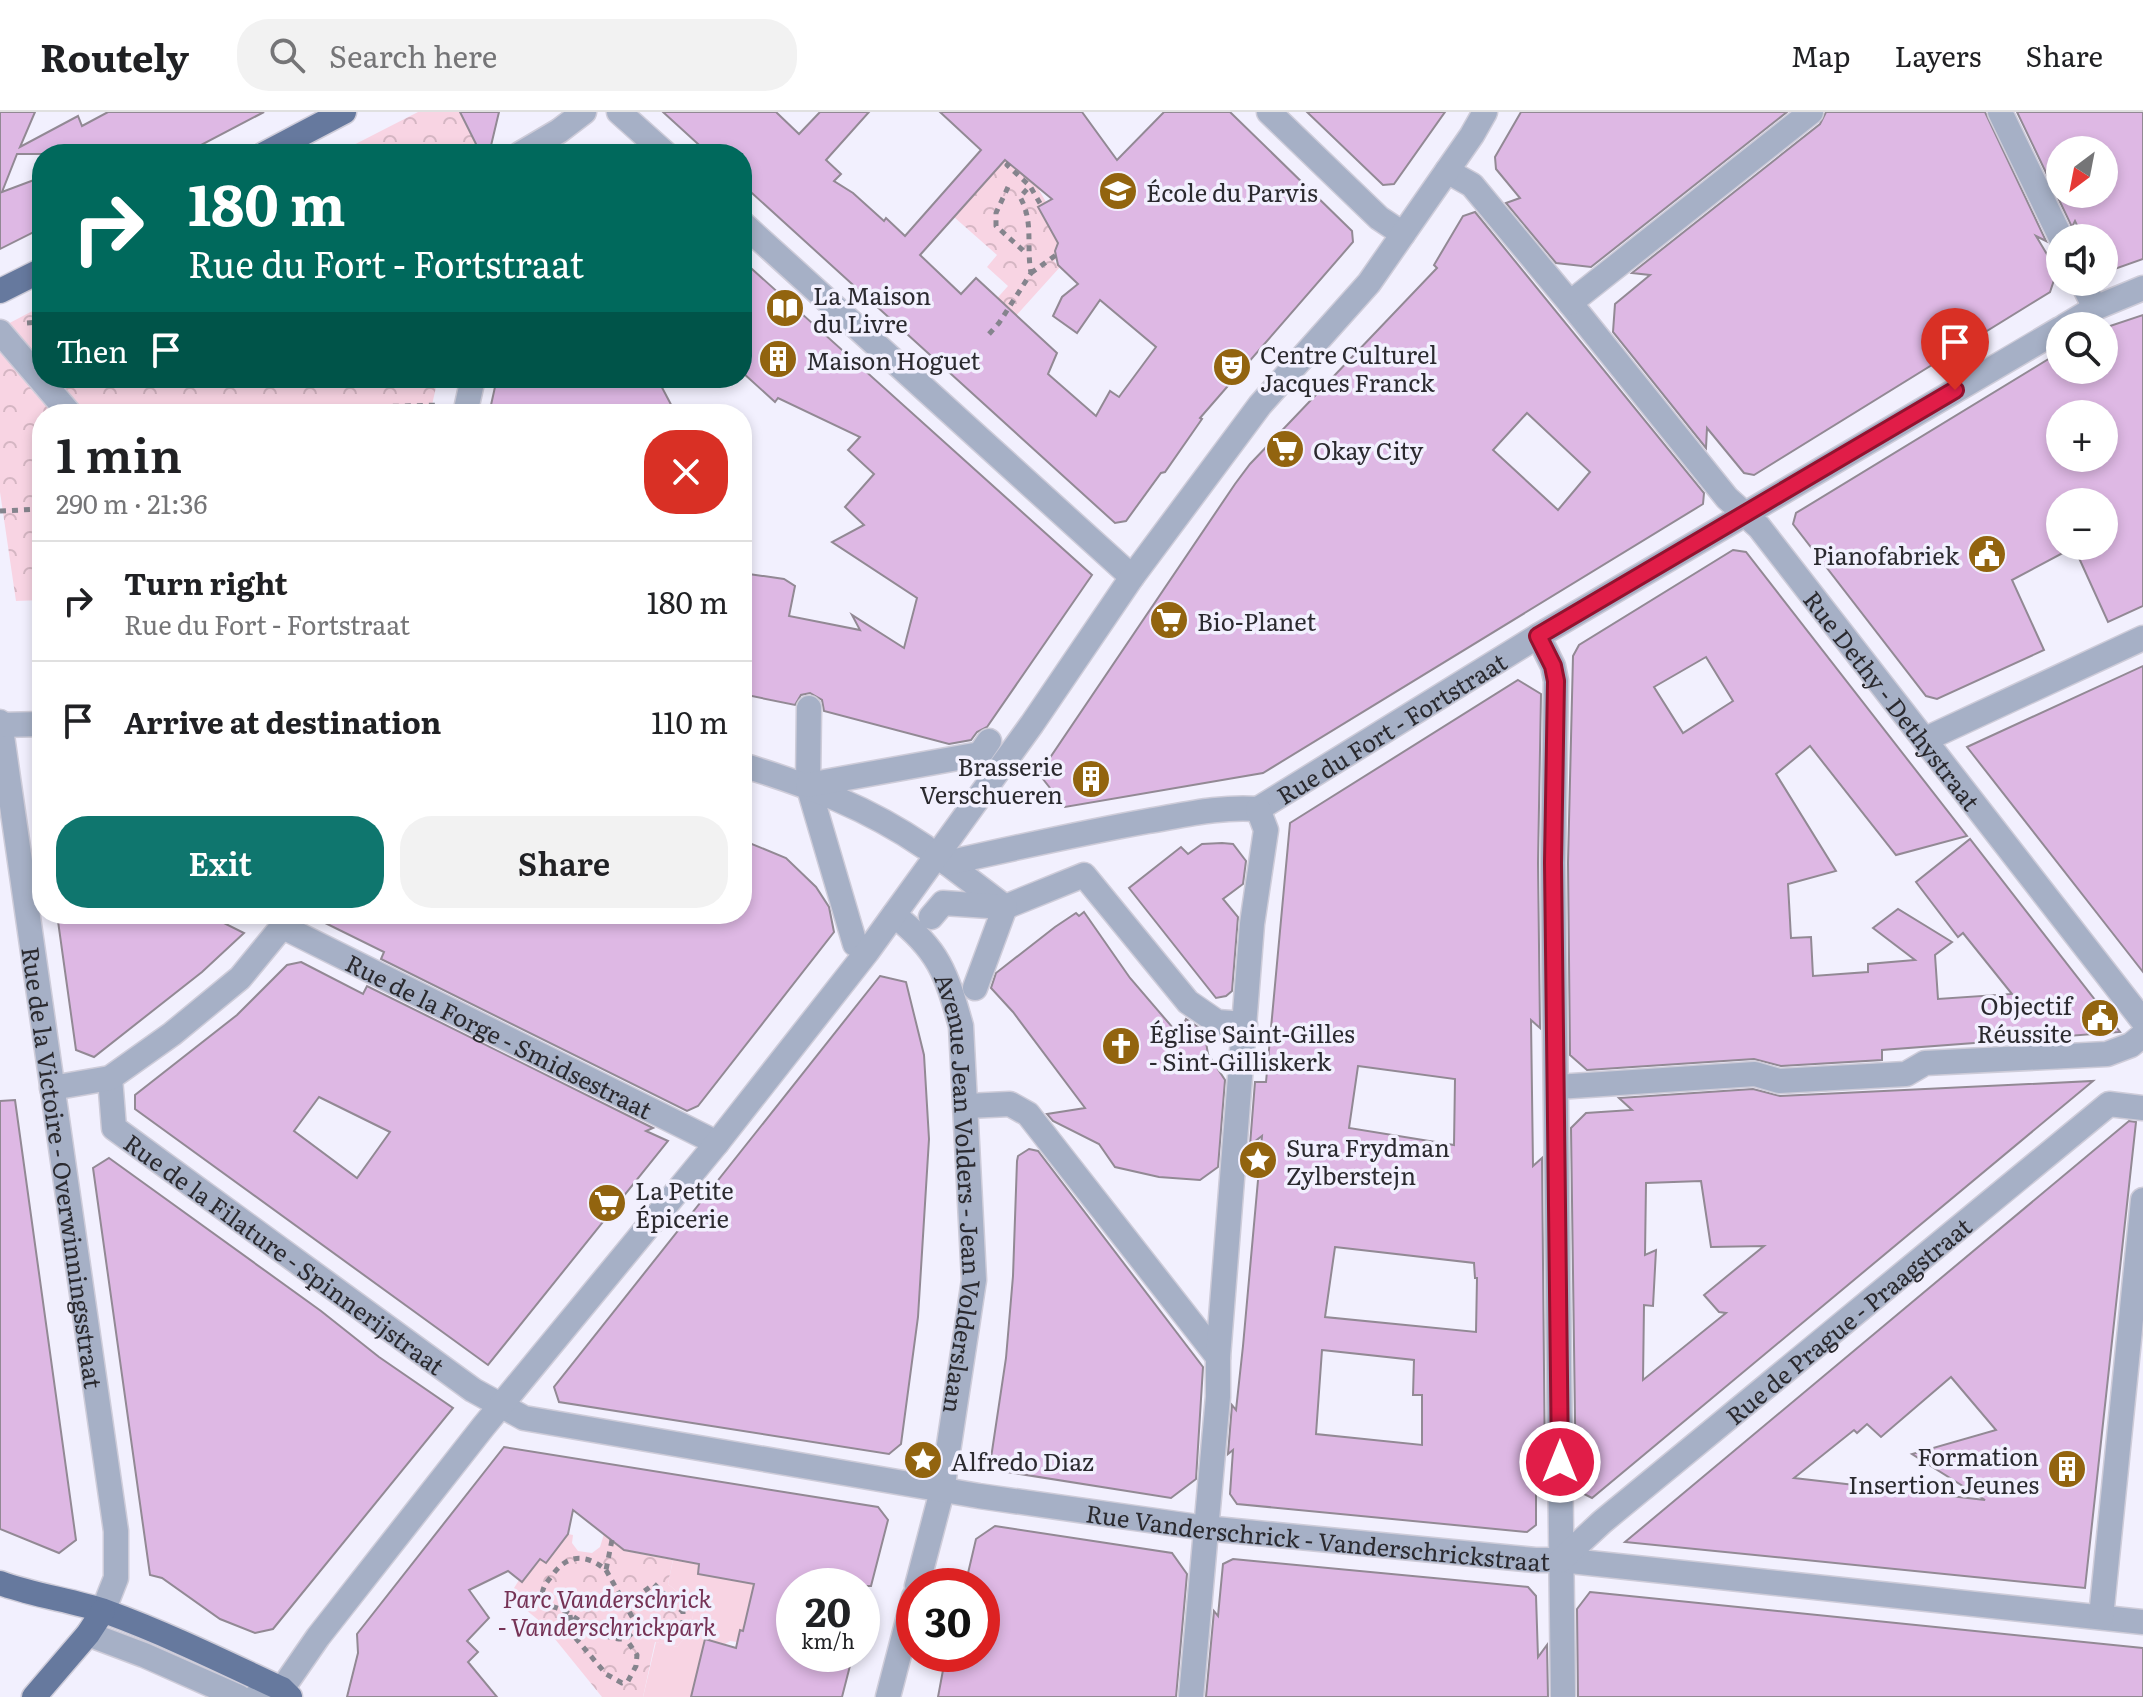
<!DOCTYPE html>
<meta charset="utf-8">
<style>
body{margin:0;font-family:Literata,serif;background:#f2f2f2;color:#202124;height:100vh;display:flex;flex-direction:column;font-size:30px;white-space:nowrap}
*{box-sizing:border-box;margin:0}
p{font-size:26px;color:#757577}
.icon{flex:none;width:44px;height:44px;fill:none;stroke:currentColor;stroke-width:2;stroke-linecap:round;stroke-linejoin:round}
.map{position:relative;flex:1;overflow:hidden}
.side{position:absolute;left:32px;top:292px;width:720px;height:520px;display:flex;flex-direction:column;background:#fff;border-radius:32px;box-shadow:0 4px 12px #0003}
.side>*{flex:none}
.hud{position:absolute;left:32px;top:32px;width:720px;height:244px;border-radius:32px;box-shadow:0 4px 12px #0003;background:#00695c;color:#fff;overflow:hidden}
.needle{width:52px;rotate:212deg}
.controls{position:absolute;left:2046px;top:24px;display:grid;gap:16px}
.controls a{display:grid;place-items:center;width:72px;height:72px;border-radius:50%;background:#fff;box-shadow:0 4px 12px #0003;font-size:40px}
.speed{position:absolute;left:776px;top:1456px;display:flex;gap:16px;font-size:40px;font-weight:700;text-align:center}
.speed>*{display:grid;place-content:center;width:104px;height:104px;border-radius:50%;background:#fff;box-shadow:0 4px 12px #0003;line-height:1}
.speed small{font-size:20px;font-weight:400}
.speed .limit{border:12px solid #d22;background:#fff;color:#111}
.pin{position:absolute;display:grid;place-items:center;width:68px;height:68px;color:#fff;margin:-82px -34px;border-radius:50% 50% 50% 0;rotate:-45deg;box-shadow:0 0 8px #0007}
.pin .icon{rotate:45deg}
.me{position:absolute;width:88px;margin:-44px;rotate:0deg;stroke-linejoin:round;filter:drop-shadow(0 0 6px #0008)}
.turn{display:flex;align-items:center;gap:28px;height:168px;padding:0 24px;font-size:36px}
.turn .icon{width:104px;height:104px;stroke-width:2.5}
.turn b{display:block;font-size:56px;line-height:68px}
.then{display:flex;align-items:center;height:76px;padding:0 24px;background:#0003;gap:16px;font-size:30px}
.round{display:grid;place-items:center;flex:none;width:84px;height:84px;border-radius:32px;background:#f2f2f2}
.head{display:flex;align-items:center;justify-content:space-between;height:136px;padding:0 24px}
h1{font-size:48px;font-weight:600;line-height:60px}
.primary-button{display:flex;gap:16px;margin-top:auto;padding:16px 24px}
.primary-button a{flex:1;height:92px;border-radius:32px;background:#0f766e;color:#fff;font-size:32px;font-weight:600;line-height:92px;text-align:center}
.primary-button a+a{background:#f2f2f2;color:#202124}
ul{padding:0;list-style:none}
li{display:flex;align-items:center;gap:24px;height:120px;padding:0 24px;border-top:2px solid #e0e0e0}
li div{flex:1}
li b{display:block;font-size:30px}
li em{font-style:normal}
header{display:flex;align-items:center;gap:48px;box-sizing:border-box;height:112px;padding:0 40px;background:#fff;border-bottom:2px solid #e0e0e0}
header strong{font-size:38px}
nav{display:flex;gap:44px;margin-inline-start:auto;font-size:28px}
.search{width:560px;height:72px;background:#f2f2f2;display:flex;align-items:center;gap:20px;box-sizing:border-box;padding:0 28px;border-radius:32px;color:#757577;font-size:30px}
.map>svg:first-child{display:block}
.park{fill:url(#park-crowns)}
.garden{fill:#f8d4e3}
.building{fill:#deb8e4;stroke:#928994;stroke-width:2;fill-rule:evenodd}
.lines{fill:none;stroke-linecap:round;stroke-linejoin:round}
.minor-casing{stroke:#ceccd9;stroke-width:27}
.major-casing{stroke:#ceccd9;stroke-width:27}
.path{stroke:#85848d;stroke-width:5;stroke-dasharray:6 6;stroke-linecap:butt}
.minor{stroke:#a6b0c6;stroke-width:24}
.major{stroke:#66799e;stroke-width:24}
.route-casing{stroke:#92132f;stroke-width:20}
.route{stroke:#e11d48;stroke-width:14}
.labels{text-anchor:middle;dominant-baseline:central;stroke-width:7;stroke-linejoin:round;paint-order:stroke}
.poi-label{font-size:24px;fill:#2b2a2f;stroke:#f2f0fe;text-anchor:start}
.street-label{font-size:24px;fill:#2b2a2f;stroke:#f2f0fe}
.park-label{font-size:24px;font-style:italic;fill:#753255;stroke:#f2f0fe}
</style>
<header>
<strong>Routely</strong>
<div class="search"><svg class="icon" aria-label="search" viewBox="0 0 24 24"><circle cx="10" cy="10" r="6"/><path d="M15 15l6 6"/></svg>Search here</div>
<nav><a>Map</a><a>Layers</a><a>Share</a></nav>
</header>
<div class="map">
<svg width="2143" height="1585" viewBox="0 0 2143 1585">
<defs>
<pattern id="park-crowns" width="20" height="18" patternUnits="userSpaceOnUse" patternTransform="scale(2)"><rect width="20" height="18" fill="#f8d4e3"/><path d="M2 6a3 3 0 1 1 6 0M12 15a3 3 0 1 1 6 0" fill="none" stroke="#d5b6c3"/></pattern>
</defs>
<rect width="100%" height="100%" fill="#f2f0fe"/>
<g class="park">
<path d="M418,0H460L477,34L489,42H336Z"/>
<path d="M1005,48L1031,64L1046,90L1038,95L1059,132L1055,139L1057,147L1054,149L1060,155L995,227L976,210L1008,174L987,155L997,143L954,105Z"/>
<path d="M42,194V266H438L430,302H42V488L16,489L0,380V216Z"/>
<path d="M568,1422L573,1423L572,1431L578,1439L592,1441L600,1435L604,1422L625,1439L673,1448L668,1472L680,1482L696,1486L690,1520L677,1535L655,1530L643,1585H602L542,1511L509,1484L519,1468L522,1470L540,1447L546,1451Z"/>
</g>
<path class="garden" d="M677,1429L703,1434L698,1462L794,1474L750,1487L743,1519H740L737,1530L730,1529L725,1532L705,1527L691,1585H643L656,1530L677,1535L690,1519L696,1486L680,1482L668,1472Z"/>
<g class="building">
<path d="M0,0H35L20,35L78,4L82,14L108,0H264L184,42H17L2,80L42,65V116L0,137Z"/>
<path d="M460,0H499L489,42H481Z"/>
<path d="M663,0H776L799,22L820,0H869L826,48L841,62L834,69L853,81L884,109L886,106L905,124L981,38L940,0H1082L1117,48L1164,0H1230L1352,119L1353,130L1200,306L1202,307L1165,360L1161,361L1126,409L1115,411L742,72V42H709ZM1005,48L1052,87L1038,95L1058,131L1055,139L1058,153L1078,172L1062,185L1053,204L1077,221L1100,188L1156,235L1119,285L1110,279L1096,304L1048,262L1057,241L976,166L961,182L920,143Z"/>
<path d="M1307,0H1445L1394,72L1383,73Z"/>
<path d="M1521,0H1787L1591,155L1556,151L1506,91L1520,86L1496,57L1495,45Z"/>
<path d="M1826,0H1985L2046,129L2036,124L2057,159L2050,180L1754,363L1744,361L1707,316L1706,336L1613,220L1615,192L1650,163L1632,161L1820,12Z"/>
<path d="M2017,0H2143V147L2109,159L2104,157V126H2083L2075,109L2072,115ZM2060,38H2104V82H2060Z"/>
<path d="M1475,100L1704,381L1703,392L1263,661L1065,695L1039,662L1235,372L1250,352L1437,156L1434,153L1463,104ZM1527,301L1590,360L1558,398L1493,338Z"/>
<path d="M742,148L1092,463L987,615L977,620L971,628L949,632L824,599L822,588L810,581L801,583L795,593L742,582V461L784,467L795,474L789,504L860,518L852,503L904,536L917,486L832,430L864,413L845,395L874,362L848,338L860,325L778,286L775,290L742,260Z"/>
<path d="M2143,203V494L2108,510L2074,435L2012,468L2044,538L1937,587L1926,584L1793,412L1796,401L2060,240V258H2104V216ZM2060,302H2104V346H2060ZM2060,390H2104V434H2060Z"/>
<path d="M497,266H657L676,302H489Z"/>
<path d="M1733,438L1746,440L1967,724L1896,743L1810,634L1776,662L1836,759L1788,772L1791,826L1811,825L1813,864L1868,860V852L1915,848L1873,816L1898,797L1952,830L1935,843L1938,887L2012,882L1963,821L1958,825L1916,770L1970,727L2120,920L1882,938V948L1781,954L1754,947L1587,958L1570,943L1568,751L1573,544L1579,533ZM1706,545L1733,589L1683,621L1654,575Z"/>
<path d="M2143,554V860L1967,635Z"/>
<path d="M1518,568L1541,582L1538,751L1540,916L1531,908L1533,1054L1542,1046L1545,1362L1536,1358V1413L1527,1420L1237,1392L1230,1382L1233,1338L1228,1342L1232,1293L1236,1298L1243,1234L1262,1024L1250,1033L1255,970H1266L1290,711ZM1358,954L1455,967L1454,1033L1349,1016ZM1335,1135L1474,1151L1475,1166H1477L1476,1220L1325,1205ZM1322,1238L1414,1248L1413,1283H1422V1333L1316,1322Z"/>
<path d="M742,728L786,746L816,775L829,795L834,820L698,994L687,999L381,847L384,840L307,802H742Z"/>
<path d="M1222,731L1233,732L1246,749L1243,772L1223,787L1238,805L1232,879L1226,884L1216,886L1129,776L1181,735L1188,742L1202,732Z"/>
<path d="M1084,800L1130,866L1179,923L1186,907L1204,919L1208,942L1225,968L1218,1055L1200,1068L1159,1065L1115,1055L1099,1032L1053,1009L1047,1002L1085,996L1013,900L991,876L996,861L1055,815L1076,801L1079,804Z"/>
<path d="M57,802H206L244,821L202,860L94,945L76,938Z"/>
<path d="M301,850L363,882L367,874L653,1016L646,1019L668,1029L488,1253L135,997V983L237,903L287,853ZM319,985L390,1020L357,1066L294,1019Z"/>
<path d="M880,864L906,870L924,943L929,1027L918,1205L901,1332L889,1342L559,1290L554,1275Z"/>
<path d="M2093,969L1592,1386L1576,1378L1571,1016L1586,1001L1632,998L1619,986L1753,977L1780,984ZM1701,1069L1711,1135L1764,1134L1704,1183L1719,1200L1726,1201L1643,1268L1644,1193L1653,1194L1656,1138L1645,1143L1646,1071Z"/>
<path d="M15,988L76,1428L59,1441L0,1417V989Z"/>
<path d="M2129,1009L2136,1010L2085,1476L1625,1430ZM1951,1265L1996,1318L1912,1342L1985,1388L1794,1366L1854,1318L1857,1321L1867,1312L1881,1325Z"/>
<path d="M1029,1037L1038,1039L1203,1255L1196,1367L1171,1386L1001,1359L991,1346L1006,1246L1013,1164L1017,1049L1018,1044Z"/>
<path d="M109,1046L321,1199L379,1245L453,1296L273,1517L255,1521L220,1507L162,1466L150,1463L93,1056Z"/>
<path d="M504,1335L878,1395L888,1408L871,1474H794V1542H853L842,1585H691L705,1527L736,1536L740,1518L743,1519L754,1472L698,1462L699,1452L624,1438L573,1398L568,1422L546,1451L540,1447L522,1470L508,1459L469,1478L489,1506L467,1529L478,1540L468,1550L497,1585H347L358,1541L357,1522Z"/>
<path d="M995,1414L1172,1441L1187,1462L1176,1585H938L946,1542H982V1474H965L976,1427Z"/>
<path d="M1233,1447L1528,1475L1536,1484L1538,1545L1547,1533L1548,1585H1206L1214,1499L1218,1504L1223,1452Z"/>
<path d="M1590,1480L2143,1536V1585H1578L1577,1497Z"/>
</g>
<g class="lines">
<g class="minor-casing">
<g id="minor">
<path d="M619,0L666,42"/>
<path d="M1269,0L1379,106L1403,122"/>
<path d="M2000,0L2061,126"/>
<path d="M520,42L559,19L584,0"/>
<path id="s1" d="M1447,59L1472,73L1570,191L1727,386L1759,415L2143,909"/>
<path d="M742,111L1132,465"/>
<path d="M2082,170L2095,196"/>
<path d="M1570,191L1811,0"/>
<path d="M2065,214L2095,196L2143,176"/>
<path d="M0,220L70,302"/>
<path d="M465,302L473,266"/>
<path d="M1538,524L1553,554L1556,569L1553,751L1563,1585"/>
<path d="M809,596L808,673L855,832"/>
<path id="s2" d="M0,610L116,1419V1466L103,1499"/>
<path d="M0,613L42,612"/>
<path d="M1926,627L2143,526"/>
<path d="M742,653C808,673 868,696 925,735"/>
<path d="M808,673L980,642L989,629"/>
<path id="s3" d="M1258,697L1538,524L2060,217"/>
<path d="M947,751L1005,795L1084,763L1188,890L1217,910L1245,912"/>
<path d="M947,751C1014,736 1081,721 1148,709C1184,703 1221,694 1258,697"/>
<path id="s4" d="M894,803C939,838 946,861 961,914L974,1168L942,1379L917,1474"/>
<path d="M931,805L943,791L1005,795L975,876"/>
<path id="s5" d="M283,815L717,1031"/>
<path id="s6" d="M110,966L114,1016L473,1278L524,1306L979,1384L1205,1416L1535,1448H1561L2143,1510"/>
<path d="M1557,975L1755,962L1779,969L1906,962L1925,951L2107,942L2131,933L2143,923"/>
<path d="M52,976L110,966L172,922L240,866L291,804"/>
<path d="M967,994L1010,992L1028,1002L1218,1245"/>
<path id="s7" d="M1561,1448L1602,1410L2109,992L2143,996"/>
<path d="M2101,1505L2143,1088"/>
<path d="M88,1522L144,1543L239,1585"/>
<path d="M255,1585L282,1577L318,1525L483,1315L717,1031L867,840L1032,612L1132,465L1260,293L1369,171L1472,23L1485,0"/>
<path d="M888,1585L914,1485"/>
<path d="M1191,1585L1218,1285V1245L1252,812L1266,718L1258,697"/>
</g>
</g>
<g class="major-casing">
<g id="major">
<path d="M264,42L344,0"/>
<path d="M0,179L42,158"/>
<path d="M0,1471C35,1484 72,1488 107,1500C167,1522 224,1550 282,1577L290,1585"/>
<path d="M34,1585L88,1522L103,1499"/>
</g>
</g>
<g class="path">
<path d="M1009,51L1007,53L1030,74L1041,93"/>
<path d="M1008,75L996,101V114L1026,141"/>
<path d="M1031,161L1056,143"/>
<path d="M27,211L42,210"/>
<path d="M989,222L999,211L1031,161C1026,133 1034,110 1020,85L1030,74"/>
<path d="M117,302L440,293"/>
<path d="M0,399L42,397"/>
<path d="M606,1458L635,1510L634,1519L626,1527C602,1528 587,1513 568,1501C558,1494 548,1497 542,1485C542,1474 548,1469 554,1461C569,1441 588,1443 606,1458L612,1428"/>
<path d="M625,1493L654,1472L683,1500V1511L672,1525L636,1516"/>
<path d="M570,1503L573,1523L606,1562L622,1571L628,1569L636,1554L637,1543L626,1527"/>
</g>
<use href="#minor" class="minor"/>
<use href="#major" class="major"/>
</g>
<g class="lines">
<g class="route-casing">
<path id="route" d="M1560,1350L1553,751L1556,569L1553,554L1538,524L1955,278"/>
</g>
<use href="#route" class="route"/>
</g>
<defs>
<g id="school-disc" transform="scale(2)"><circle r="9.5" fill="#92640f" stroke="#f2f0fe"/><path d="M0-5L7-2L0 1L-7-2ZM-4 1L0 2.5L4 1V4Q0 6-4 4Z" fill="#fff"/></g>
<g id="library-disc" transform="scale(2)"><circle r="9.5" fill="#92640f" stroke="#f2f0fe"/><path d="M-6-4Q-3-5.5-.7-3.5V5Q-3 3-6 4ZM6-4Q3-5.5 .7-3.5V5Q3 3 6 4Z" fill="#fff"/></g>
<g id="building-disc" transform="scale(2)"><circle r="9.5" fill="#92640f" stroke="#f2f0fe"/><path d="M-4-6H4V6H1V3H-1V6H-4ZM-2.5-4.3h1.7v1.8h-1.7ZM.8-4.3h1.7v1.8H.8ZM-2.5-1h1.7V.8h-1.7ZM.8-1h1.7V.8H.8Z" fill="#fff"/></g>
<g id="theatre-disc" transform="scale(2)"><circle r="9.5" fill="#92640f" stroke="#f2f0fe"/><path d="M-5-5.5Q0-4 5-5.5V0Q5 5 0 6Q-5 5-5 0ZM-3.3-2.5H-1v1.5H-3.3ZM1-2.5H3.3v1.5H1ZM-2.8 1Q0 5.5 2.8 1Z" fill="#fff"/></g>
<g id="supermarket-disc" transform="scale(2)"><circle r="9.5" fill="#92640f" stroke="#f2f0fe"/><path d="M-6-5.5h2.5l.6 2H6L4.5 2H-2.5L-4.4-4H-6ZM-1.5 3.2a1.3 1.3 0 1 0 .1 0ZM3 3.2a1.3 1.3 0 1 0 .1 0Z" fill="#fff"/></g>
<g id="civic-disc" transform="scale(2)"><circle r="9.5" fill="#92640f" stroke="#f2f0fe"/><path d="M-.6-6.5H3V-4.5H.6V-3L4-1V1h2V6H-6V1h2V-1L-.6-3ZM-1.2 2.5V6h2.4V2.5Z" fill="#fff"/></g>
<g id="church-disc" transform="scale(2)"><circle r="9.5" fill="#92640f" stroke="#f2f0fe"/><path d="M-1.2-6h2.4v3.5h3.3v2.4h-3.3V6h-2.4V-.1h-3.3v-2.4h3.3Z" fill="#fff"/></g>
<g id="sight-disc" transform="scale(2)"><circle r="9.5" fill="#92640f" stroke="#f2f0fe"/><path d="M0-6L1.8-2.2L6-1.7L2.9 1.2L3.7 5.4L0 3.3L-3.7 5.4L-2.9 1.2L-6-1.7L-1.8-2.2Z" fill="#fff"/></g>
</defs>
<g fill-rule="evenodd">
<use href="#school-disc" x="1118" y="79"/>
<use href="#library-disc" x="785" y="196"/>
<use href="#building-disc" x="778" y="247"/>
<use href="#theatre-disc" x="1232" y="255"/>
<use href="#supermarket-disc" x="1285" y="337"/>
<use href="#civic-disc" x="1987" y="442"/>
<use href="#supermarket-disc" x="1169" y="508"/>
<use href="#building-disc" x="1091" y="667"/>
<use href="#civic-disc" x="2100" y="906"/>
<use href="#church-disc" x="1121" y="934"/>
<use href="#sight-disc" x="1258" y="1048"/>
<use href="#supermarket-disc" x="607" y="1091"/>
<use href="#sight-disc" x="923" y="1348"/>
<use href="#building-disc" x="2067" y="1357"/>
</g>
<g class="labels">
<g class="poi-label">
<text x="1146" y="79">École du Parvis</text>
<text x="813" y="182">La Maison<tspan x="813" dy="28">du Livre</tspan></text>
<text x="1260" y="241">Centre Culturel<tspan x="1260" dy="28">Jacques Franck</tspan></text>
<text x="806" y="247">Maison Hoguet</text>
<text x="1313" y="337">Okay City</text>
<text x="1959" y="442" text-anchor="end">Pianofabriek</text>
<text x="1197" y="508">Bio-Planet</text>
<text x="1063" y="653" text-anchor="end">Brasserie<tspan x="1063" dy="28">Verschueren</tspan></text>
<text x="2072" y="892" text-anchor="end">Objectif<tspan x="2072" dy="28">Réussite</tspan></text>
<text x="1149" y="920">Église Saint-Gilles<tspan x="1149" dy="28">- Sint-Gilliskerk</tspan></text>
<text x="1286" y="1034">Sura Frydman<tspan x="1286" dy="28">Zylberstejn</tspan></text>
<text x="635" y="1077">La Petite<tspan x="635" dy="28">Épicerie</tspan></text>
<text x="2039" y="1343" text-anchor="end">Formation<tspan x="2039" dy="28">Insertion Jeunes</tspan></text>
<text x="951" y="1348">Alfredo Diaz</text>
</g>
<g class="street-label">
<text stroke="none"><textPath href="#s1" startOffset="694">Rue Dethy - Dethystraat</textPath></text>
<text stroke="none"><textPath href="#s3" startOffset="156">Rue du Fort - Fortstraat</textPath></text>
<text stroke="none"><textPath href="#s5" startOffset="242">Rue de la Forge - Smidsestraat</textPath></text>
<text stroke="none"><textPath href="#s2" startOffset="450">Rue de la Victoire - Overwinningsstraat</textPath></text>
<text stroke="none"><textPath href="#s4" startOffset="300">Avenue Jean Volders - Jean Volderslaan</textPath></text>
<text stroke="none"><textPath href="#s6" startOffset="262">Rue de la Filature - Spinnerijstraat</textPath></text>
<text stroke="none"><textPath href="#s7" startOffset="374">Rue de Prague - Praagstraat</textPath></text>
<text stroke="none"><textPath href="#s6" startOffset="1356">Rue Vanderschrick - Vanderschrickstraat</textPath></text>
</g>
<g class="park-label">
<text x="607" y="1485">Parc Vanderschrick<tspan x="607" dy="28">- Vanderschrickpark</tspan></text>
</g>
</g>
</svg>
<div class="controls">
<a><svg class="needle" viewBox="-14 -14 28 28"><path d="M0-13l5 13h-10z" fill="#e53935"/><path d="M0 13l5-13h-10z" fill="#757577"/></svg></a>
<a><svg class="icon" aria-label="sound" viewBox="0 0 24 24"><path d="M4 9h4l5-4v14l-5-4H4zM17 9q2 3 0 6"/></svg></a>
<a><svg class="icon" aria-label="search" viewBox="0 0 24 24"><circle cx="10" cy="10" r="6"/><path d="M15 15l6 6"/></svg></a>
<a>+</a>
<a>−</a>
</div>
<div class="speed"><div>20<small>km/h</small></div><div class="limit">30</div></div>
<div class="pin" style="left:1955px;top:278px;background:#d93025"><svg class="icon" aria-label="arrive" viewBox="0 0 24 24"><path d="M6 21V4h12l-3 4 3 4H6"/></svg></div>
<svg class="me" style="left:1560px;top:1350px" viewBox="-20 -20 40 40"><circle r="17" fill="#e11d48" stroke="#fff" stroke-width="3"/><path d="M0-11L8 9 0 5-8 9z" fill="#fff"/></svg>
<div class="hud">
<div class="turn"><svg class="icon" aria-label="right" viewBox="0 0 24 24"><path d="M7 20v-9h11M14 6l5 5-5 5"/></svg><div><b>180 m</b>Rue du Fort - Fortstraat</div></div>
<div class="then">Then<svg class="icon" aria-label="arrive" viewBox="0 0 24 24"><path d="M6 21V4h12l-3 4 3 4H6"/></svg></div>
</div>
<section class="side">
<div class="head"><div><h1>1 min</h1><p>290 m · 21:36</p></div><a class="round" style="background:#d93025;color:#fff"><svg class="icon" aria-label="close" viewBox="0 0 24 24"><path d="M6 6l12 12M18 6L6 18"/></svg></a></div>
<ul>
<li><svg class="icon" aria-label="right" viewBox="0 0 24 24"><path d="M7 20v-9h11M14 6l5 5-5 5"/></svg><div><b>Turn right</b><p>Rue du Fort - Fortstraat</p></div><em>180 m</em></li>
<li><svg class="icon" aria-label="arrive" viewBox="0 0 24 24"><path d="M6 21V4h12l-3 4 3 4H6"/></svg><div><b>Arrive at destination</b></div><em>110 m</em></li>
</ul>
<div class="primary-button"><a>Exit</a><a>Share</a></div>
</section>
</div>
